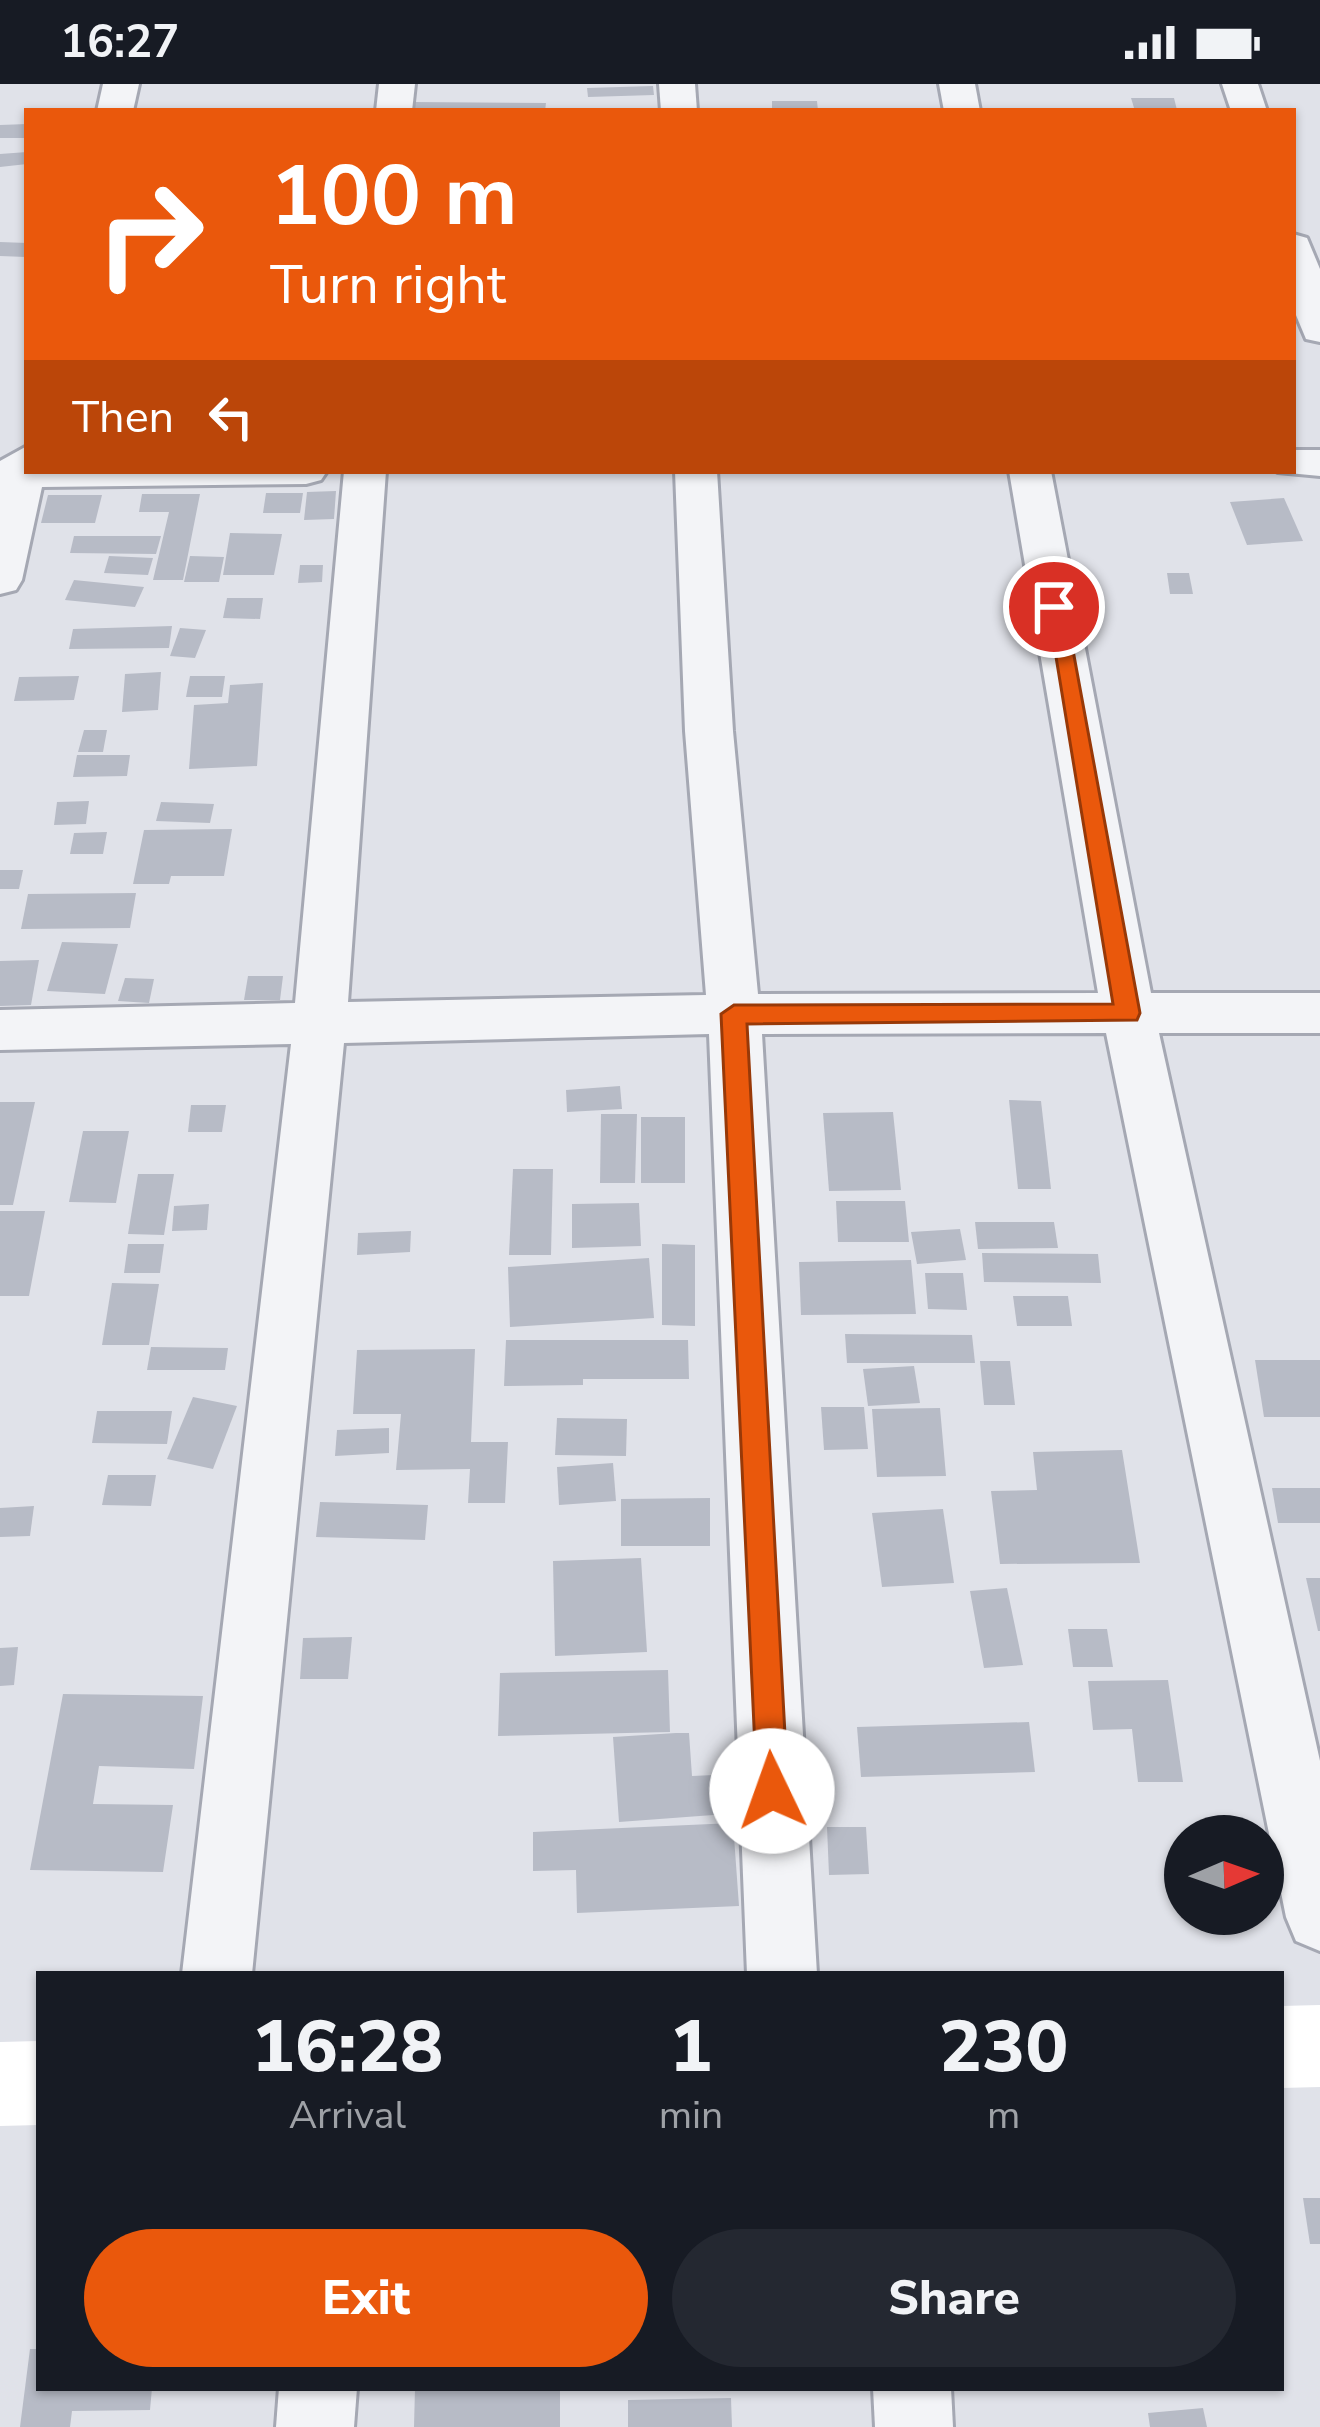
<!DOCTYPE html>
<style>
body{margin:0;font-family:"Nunito Sans",sans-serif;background:#242831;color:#f1f3f6;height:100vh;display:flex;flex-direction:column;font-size:45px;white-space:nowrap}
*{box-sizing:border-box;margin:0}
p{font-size:39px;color:#9ea1a6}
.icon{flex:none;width:66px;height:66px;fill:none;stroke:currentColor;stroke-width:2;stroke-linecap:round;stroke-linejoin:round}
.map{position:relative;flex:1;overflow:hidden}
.side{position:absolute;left:36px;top:1887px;width:1248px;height:420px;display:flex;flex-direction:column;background:#171b24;border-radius:0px;box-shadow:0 3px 9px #0004}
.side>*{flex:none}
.guide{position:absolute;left:24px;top:24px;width:1272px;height:366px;border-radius:0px;box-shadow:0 3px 9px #0004;background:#ea580c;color:#fff;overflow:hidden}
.needle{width:78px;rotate:88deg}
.controls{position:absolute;left:1164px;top:1731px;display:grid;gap:24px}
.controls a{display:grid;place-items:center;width:120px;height:120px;border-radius:50%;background:#171b24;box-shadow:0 3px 9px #0004;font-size:60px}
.pin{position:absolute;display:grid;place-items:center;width:102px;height:102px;color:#fff;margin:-51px;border:6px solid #fff;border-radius:50%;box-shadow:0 3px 12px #0007}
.me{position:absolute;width:132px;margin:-66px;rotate:357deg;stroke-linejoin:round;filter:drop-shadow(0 0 9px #0008)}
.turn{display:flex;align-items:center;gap:42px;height:252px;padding:0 48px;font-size:54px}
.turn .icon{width:156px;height:156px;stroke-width:2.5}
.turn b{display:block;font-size:84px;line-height:102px}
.then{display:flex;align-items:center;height:114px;padding:0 48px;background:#0003;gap:24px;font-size:45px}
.eta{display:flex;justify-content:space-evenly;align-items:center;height:204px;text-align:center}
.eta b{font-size:72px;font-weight:800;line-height:84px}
.action{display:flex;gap:24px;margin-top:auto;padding:24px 48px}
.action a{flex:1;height:138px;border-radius:72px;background:#ea580c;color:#fff;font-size:48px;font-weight:800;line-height:138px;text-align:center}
.action a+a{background:#242831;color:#f1f3f6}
.status{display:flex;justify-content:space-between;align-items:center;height:84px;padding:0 60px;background:#171b24;direction:ltr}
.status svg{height:33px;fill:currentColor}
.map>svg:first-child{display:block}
.building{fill:#b7bbc6}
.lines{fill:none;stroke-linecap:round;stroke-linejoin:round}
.street-casing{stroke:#a5a8b3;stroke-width:6}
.street{fill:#f3f4f7;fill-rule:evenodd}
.secondary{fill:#fff;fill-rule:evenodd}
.route{fill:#ea580c;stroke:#983908;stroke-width:3}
</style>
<div class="status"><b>16:27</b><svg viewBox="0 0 49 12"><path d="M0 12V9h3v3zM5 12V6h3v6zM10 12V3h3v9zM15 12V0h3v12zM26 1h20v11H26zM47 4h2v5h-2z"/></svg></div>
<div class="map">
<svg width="1320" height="2343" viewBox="0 0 1320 2343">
<rect width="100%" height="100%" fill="#e0e2e9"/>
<g class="building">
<path d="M653,2L654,11L588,13L587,4Z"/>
<path d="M1131,14H1174L1177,26L1135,27Z"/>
<path d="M772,17H817L818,27H772Z"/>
<path d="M414,18L546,19L545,27H413Z"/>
<path d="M27,40V54H0V41Z"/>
<path d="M27,68V80L0,83V70Z"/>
<path d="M0,158L27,159L26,173L0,172Z"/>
<path d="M336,407L334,435L304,436L307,408Z"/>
<path d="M266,409H303L300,429H263Z"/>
<path d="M142,410H200L183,496H153L169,428H139Z"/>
<path d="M48,411H102L95,439H41Z"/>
<path d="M1284,414L1303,457L1247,461L1230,418Z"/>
<path d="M230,449L282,450L274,491H223Z"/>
<path d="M74,452H161L156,470L70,469Z"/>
<path d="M109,472L153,474L148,491L104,489Z"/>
<path d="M190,472L224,473L219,498H184Z"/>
<path d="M300,481H323L322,498L298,499Z"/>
<path d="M1167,489H1189L1193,510H1170Z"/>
<path d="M74,496L144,503L135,523L65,516Z"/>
<path d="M227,514H263L260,535L223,534Z"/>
<path d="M172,542L169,564L69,565L73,545Z"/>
<path d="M180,544L206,546L195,574L170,572Z"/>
<path d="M161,588L158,626L122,628L125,590Z"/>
<path d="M79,592L74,616L14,617L19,593Z"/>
<path d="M190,592H225L222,613H186Z"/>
<path d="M263,599L257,682L189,685L194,621L228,619L230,601Z"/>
<path d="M84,646H107L103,668H78Z"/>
<path d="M77,671H130L127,692L73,693Z"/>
<path d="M89,717L86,740L54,741L57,718Z"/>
<path d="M161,718L214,720L210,739L156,737Z"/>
<path d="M232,745L224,792H171L169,800H133L144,746Z"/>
<path d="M107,748L103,770H70L74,749Z"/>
<path d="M0,786H23L19,805H0Z"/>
<path d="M136,809L130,844L21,845L28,810Z"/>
<path d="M62,858L118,860L105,910L47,907Z"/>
<path d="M39,876L31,921L0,922V877Z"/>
<path d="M248,892H283L280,916H244Z"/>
<path d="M125,894L154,895L149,919L118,917Z"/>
<path d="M620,1002L622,1025L567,1028L566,1006Z"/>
<path d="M1009,1016L1041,1017L1051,1105H1018Z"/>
<path d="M0,1018H35L13,1121H0Z"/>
<path d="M191,1021H226L222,1048H188Z"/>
<path d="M893,1028L901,1106L829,1107L823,1029Z"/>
<path d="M601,1030H637L635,1099H600Z"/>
<rect x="641" y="1033" width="44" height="66"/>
<path d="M83,1047H129L116,1119L69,1118Z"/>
<path d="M513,1085H553L551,1171H509Z"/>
<path d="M138,1090H174L164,1151L128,1150Z"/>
<path d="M836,1117H905L909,1158H838Z"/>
<path d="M639,1119L641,1162L572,1164V1120Z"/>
<path d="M209,1120L207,1146L172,1147L174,1122Z"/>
<path d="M0,1127H45L29,1212H0Z"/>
<path d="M975,1138H1054L1058,1164L978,1165Z"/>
<path d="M960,1145L966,1176L917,1180L911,1148Z"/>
<path d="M411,1147L410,1168L357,1171L358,1149Z"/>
<path d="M128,1160H164L160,1189H124Z"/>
<path d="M662,1160L695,1161V1242L662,1241Z"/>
<path d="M982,1169L1098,1170L1101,1199L984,1198Z"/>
<path d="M649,1174L654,1234L510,1243L508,1183Z"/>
<path d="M911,1176L916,1230L801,1231L799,1178Z"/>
<path d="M925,1189H963L967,1226L928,1225Z"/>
<path d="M112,1199L159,1200L149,1261H102Z"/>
<path d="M1013,1212H1068L1072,1242H1017Z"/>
<path d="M845,1250L972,1251L975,1279H847Z"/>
<path d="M506,1256H688L689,1295H583V1301L504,1302Z"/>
<path d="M151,1263L228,1264L225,1286H147Z"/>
<path d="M475,1265L471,1358H508L505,1419H468L470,1385L396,1386L401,1330H353L357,1266Z"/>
<path d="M1255,1276H1320V1333H1264Z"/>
<path d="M980,1277H1010L1015,1321H984Z"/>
<path d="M914,1282L920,1319L868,1322L863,1285Z"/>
<path d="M193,1313L237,1322L213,1385L167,1375Z"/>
<path d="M821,1323H864L868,1365L824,1366Z"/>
<path d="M940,1324L946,1392L877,1393L872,1325Z"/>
<path d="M97,1327H172L167,1360L92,1359Z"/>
<path d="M557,1334L627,1335L626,1372L555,1371Z"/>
<path d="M389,1344V1369L335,1372L337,1346Z"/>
<path d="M1122,1366L1140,1479L1000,1480L991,1407L1037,1406L1033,1368Z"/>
<path d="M613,1379L616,1417L559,1421L557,1383Z"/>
<path d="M108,1391H156L151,1422L102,1421Z"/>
<path d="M1272,1404H1320V1439H1278Z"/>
<path d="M710,1414V1462H621V1415Z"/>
<path d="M320,1418L428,1421L425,1456L316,1453Z"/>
<path d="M34,1422L30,1452L0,1453V1424Z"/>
<path d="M943,1425L954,1499L882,1503L872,1429Z"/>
<path d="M641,1474L647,1568L555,1572L553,1477Z"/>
<path d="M1306,1494H1320V1547H1318Z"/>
<path d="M1007,1504L1023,1581L984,1584L970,1507Z"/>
<path d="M1068,1545H1107L1113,1583H1073Z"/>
<path d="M352,1553L348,1595H300L303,1554Z"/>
<path d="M18,1563L14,1601L0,1602V1564Z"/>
<path d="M668,1586L670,1648L498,1652L500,1589Z"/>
<path d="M1168,1596L1183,1698H1138L1132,1645L1093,1646L1088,1597Z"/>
<path d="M63,1610L203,1612L194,1685L99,1682L93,1720L173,1721L163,1788L30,1786Z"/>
<path d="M1029,1638L1035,1688L861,1693L857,1643Z"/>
<path d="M676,1649H689L692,1692L736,1690L740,1729L619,1738L613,1653Z"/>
<path d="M733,1739L739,1822L577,1829L576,1786L533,1787V1748Z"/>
<path d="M827,1743H866L869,1790L829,1791Z"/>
<path d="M1303,2114H1320V2160H1310Z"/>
<path d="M30,2265H39V2304H152L150,2326L72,2327L70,2343H20Z"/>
<path d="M415,2304H560V2343H414Z"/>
<path d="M731,2314L732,2343H628V2316Z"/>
<path d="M1203,2324L1207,2343H1150L1148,2329Z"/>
</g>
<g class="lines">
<g class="street-casing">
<g id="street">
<path d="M103,0H139L133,27H97Z"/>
<path d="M379,0H415L412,27H376Z"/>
<path d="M659,0H695L697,27H661Z"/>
<path d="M939,0H975L980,27H944Z"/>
<path d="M1222,0H1258L1267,27H1231Z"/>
<path d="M1293,150L1307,154L1320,185V258L1306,255L1293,224Z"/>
<path d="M27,362V387H327L321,396L306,400L42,403L22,496L16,506L0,510V377Z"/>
<path d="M1293,366H1320V392L1278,388L1293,387Z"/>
<path d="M344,387H386L348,918L706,911L685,647L675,387H717L733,647L758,910L1098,909L1009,387H1051L1151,909H1320V949H1159L1320,1677V1867L1296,1857L1286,1833L1106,949L762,950L817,1890H747L709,950L344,959L252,1890H182L291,960L0,966V926L295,919Z"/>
<path d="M279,2304H357L354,2343H276Z"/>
<path d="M873,2304H951L953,2343H875Z"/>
</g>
</g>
<use href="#street" class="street"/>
<g class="secondary">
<path d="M1320,1921V2003L1281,2004V1922Z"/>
<path d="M39,1957V2041L0,2042V1958Z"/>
</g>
</g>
<path class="route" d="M1047,518L1065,523L1140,929L1137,936L747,940L788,1707L784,1718L772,1723L761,1718L757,1707L721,930L734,921L1113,920Z"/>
</svg>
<div class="controls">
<a><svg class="needle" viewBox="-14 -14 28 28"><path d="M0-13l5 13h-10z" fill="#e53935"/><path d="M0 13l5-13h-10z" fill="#9ea1a6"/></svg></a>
</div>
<div class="pin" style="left:1054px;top:523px;background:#d93025"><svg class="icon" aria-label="arrive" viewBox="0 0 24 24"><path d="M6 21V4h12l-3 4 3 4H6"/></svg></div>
<svg class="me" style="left:772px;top:1707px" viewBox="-20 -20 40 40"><circle r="19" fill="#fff"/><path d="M0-13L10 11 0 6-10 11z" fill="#ea580c"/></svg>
<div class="guide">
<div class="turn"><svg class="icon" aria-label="right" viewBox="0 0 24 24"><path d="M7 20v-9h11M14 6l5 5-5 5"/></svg><div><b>100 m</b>Turn right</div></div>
<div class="then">Then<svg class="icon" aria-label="left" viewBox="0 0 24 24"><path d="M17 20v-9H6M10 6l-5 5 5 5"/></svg></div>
</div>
<section class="side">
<div class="eta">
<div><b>16:28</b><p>Arrival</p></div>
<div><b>1</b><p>min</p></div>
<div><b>230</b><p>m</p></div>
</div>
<div class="action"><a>Exit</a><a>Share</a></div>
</section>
</div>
